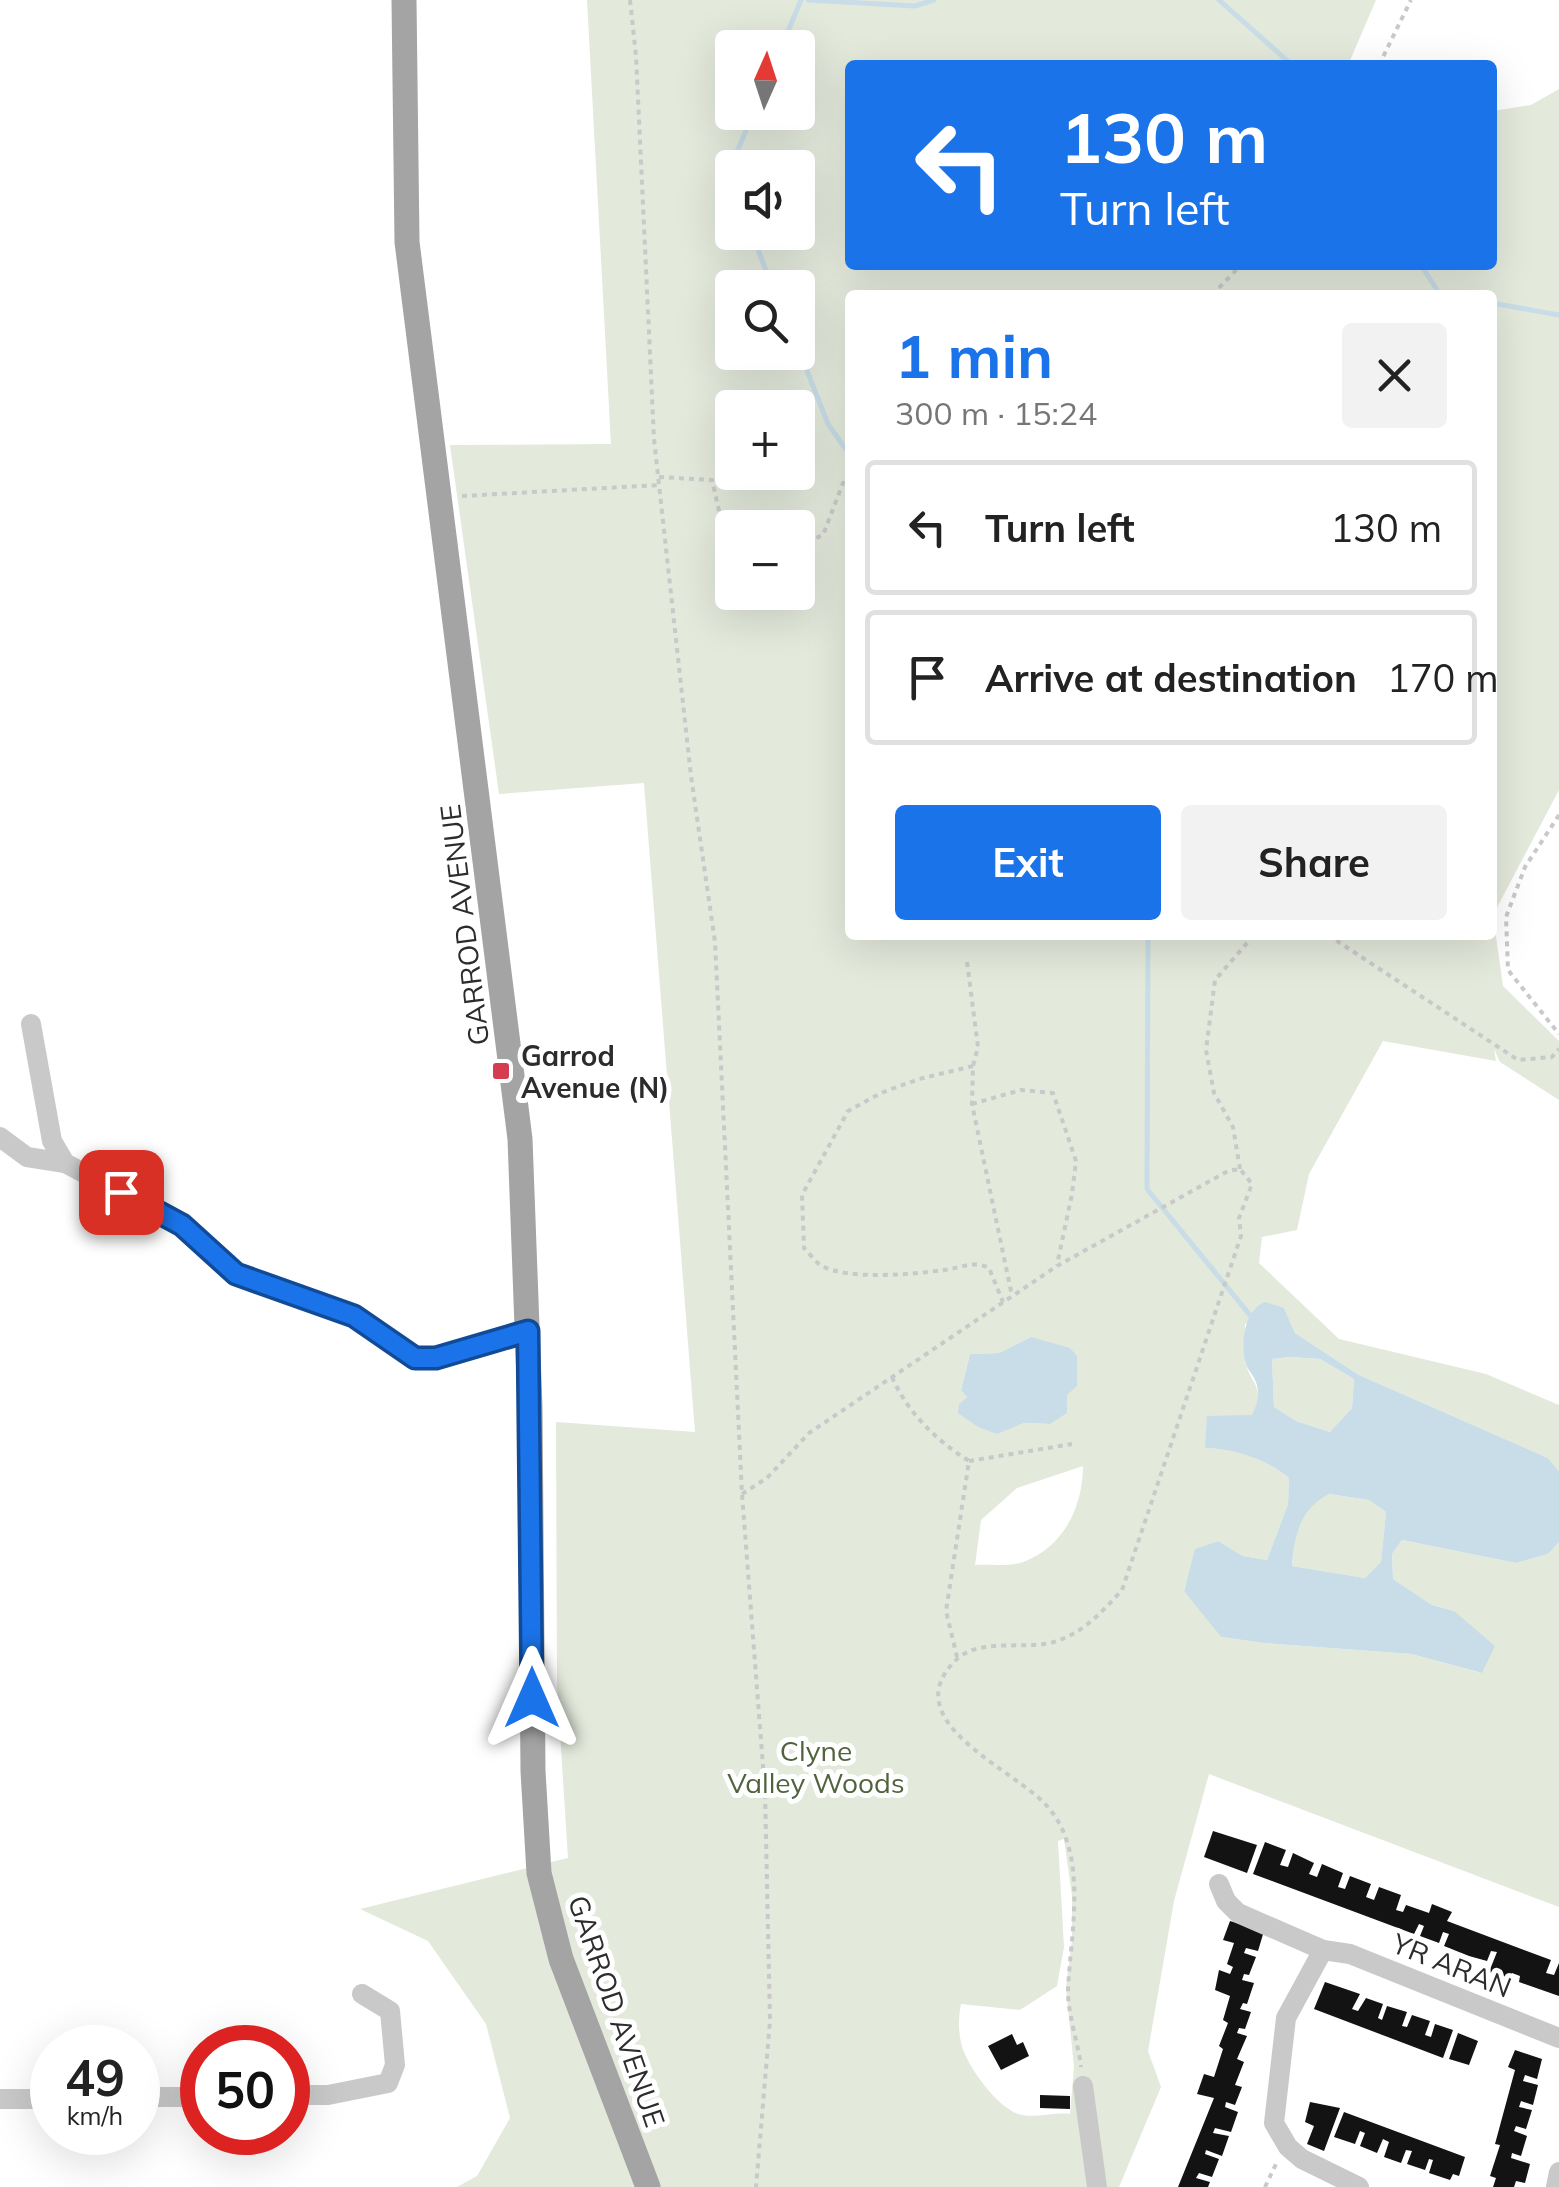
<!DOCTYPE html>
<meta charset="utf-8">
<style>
body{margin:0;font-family:Mulish,sans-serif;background:#f2f2f2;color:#222;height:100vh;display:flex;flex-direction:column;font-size:38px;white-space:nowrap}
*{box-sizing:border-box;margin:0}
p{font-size:32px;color:#767676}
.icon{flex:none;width:55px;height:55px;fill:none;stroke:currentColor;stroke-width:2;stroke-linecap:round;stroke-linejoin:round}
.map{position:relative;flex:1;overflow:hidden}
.panel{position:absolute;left:845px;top:290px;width:652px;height:650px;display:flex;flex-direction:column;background:#fff;border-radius:10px;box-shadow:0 10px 40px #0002}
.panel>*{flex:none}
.top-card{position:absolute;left:845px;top:60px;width:652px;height:210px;border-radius:10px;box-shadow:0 10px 40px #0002;background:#1a73e8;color:#fff;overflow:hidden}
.needle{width:65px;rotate:3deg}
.tools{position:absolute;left:715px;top:30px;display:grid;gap:20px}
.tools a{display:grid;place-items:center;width:100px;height:100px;border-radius:10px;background:#fff;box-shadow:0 10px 40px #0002;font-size:50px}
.speed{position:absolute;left:30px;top:2025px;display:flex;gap:20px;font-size:50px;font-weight:700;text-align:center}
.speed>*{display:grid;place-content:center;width:130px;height:130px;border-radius:50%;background:#fff;box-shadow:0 10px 40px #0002;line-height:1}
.speed small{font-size:25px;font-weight:400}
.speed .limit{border:15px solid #d22;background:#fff;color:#111}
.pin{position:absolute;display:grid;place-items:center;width:85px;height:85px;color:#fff;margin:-42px;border-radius:20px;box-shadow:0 5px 15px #0006}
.me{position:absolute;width:110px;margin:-55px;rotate:0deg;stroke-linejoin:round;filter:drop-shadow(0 0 8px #0008)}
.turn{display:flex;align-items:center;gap:35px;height:210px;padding:0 50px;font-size:45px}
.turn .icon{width:130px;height:130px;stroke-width:2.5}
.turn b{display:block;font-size:70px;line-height:85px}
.round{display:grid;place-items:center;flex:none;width:105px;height:105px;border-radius:10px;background:#f2f2f2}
.summary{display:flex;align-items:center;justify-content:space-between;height:170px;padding:0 50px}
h1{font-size:60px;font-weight:700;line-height:75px;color:#1a73e8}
.primary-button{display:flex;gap:20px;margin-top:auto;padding:20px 50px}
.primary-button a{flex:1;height:115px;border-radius:10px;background:#1a73e8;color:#fff;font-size:40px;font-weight:700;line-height:115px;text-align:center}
.primary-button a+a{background:#f2f2f2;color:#222}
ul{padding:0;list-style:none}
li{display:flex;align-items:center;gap:30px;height:135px;margin:0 20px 15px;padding:0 30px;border:5px solid #e0e0e0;border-radius:10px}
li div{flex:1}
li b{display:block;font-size:38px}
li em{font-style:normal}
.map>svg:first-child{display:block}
.green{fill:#e3e9db;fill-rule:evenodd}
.water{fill:#c8dde7;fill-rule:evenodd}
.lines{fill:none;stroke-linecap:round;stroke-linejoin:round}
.stream{stroke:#c8dde7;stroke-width:5}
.building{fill:#131313}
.path{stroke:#c9c9c9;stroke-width:4;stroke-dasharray:5 5;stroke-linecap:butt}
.minor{stroke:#c9c9c9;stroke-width:20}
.major{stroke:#a4a4a4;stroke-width:25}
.route-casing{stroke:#114b97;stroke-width:25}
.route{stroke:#1a73e8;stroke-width:18}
.poi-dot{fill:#d53c50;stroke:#fff;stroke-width:4}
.labels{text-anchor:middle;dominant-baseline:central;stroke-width:10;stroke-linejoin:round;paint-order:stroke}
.street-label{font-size:28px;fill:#2c2c2c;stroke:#fff}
.poi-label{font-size:28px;font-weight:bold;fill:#2c2c2c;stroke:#fff;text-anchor:start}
.park-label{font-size:28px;fill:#51633e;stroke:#fff}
</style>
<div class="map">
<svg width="1559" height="2187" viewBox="0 0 1559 2187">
<rect width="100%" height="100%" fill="#fff"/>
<g class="green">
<path d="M587,0H1376L1348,65H850V265H1492L1493,111L1531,105L1559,89V790L1493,915L1503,986L1559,1041V1100L1500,1062L1494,1049L1496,1061L1383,1041L1309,1174L1297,1230L1262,1237L1259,1263L1339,1339L1486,1374L1559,1405V1471L1548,1458L1359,1375L1295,1333L1284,1308L1245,1324C1245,1336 1244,1348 1245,1359C1248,1383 1267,1385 1253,1415L1235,1417L1206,1448C1236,1449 1266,1459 1289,1478L1288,1504L1267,1560L1243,1556L1218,1541L1196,1549L1184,1590L1221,1637L1264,1643L1411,1654L1481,1673L1454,1611L1432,1605L1393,1579L1392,1554L1402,1540L1516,1563L1548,1554L1559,1542V1907L1209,1774L1174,1901L1148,2051L1161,2087L1119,2187H457L477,2176L510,2118L486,2024L428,1941L360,1909L568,1858L557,1685L556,1422L695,1432L644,783L499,794L450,445L611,444ZM732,48H798V112H732ZM732,168H798V232H732ZM732,288H798V352H732ZM850,295H1492V935H850ZM732,408H798V472H732ZM732,528H798V592H732ZM1031,1337L1050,1424L1024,1423L996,1434L959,1404L967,1397L961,1389L970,1354L999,1353ZM1083,1466C1083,1506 1064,1547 1023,1562C1010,1567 989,1564 975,1565L981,1520L1017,1488ZM1064,1839L1072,1896V1939L1066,1988L1074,2067L1070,2114C1055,2112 1037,2118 1022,2115C1000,2111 972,2072 964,2052C958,2038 958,2018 961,2004L1020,2010L1057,1986L1064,1947L1058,1841Z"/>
<path d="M1290,1357L1320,1359L1354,1379L1352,1408L1330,1432L1296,1421L1274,1407L1272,1359Z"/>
<path d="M1329,1494L1369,1500L1386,1512L1381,1563L1365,1578L1292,1566C1296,1532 1296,1511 1329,1494Z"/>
</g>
<g class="water">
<path d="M1265,1302L1284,1308L1295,1333L1359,1375L1548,1458L1559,1471V1542L1548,1554L1516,1563L1402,1540L1392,1554L1393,1579L1432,1605L1454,1611L1495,1646L1482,1673L1411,1654L1264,1643L1221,1637L1184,1591L1195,1549L1218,1541L1243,1556L1267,1560L1288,1504L1289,1478C1266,1459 1235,1449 1205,1448L1207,1416L1252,1415C1258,1404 1261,1390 1254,1378C1253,1375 1246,1367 1246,1364C1240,1344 1244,1310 1265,1302ZM1290,1357L1320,1359L1354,1379L1352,1408L1330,1432L1296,1421L1274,1407L1272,1359ZM1329,1494L1369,1500L1386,1512L1381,1562L1365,1578L1292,1566C1295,1534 1299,1510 1329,1494Z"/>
<path d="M1031,1337L1070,1348L1077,1356V1386L1067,1395V1413L1050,1424L1024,1423L997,1434L978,1427L958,1413L959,1404L967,1397L961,1390L970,1354L999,1353Z"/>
</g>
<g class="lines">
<g class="stream">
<path d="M808,0L915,6L934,0"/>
<path d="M1219,0L1292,65"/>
<path d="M781,48L801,0"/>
<path d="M732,188L727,175L754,112"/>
<path d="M751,232L773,288"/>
<path d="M1421,265L1439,293L1447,295"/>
<path d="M1492,303L1559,315"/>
<path d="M798,348L828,424L850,455"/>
<path d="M1148,935L1147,1189L1254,1320"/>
</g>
</g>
<g class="building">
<path d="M1213,1831L1257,1845L1247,1873L1204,1857Z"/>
<path d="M1265,1842L1286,1850L1280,1865L1288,1867L1293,1853L1314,1863L1309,1874L1317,1877L1322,1864L1343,1873L1338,1887L1345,1889L1350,1876L1371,1884L1366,1897L1374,1900L1379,1887L1401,1895L1396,1910L1403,1912L1406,1905L1429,1913L1432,1904L1452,1912L1447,1921L1551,1960L1546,1973L1554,1975L1559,1963V1996L1519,1982L1520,1976L1512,1973L1509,1978L1489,1972L1497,1952L1491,1951L1487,1961L1469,1956L1444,1946L1449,1934L1443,1932L1439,1943L1420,1936L1424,1926L1419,1924L1414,1934L1253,1874Z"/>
<path d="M1230,1921L1264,1931L1258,1951L1246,1948L1244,1953L1256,1957L1249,1975L1244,1974L1242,1980L1254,1983L1247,2004L1243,2003L1240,2009L1251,2012L1245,2029L1239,2028L1237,2033L1247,2036L1237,2059L1244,2062L1235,2085L1242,2087L1235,2105L1226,2102L1225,2107L1238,2112L1231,2132L1215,2128L1213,2133L1229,2136L1222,2156L1206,2150L1205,2154L1219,2159L1212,2177L1199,2173L1196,2178L1210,2182L1208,2187H1178L1214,2098L1197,2094L1204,2074L1214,2077L1223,2049L1219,2046L1228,2023L1223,2020L1230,1996L1215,1990L1219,1970L1230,1974L1233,1967L1227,1964L1234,1943L1223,1940Z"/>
<path d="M1325,1982L1360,1994L1352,2009L1358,2011L1366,1998L1383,2004L1378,2018L1382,2020L1387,2006L1407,2012L1402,2026L1407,2027L1412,2015L1430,2021L1425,2035L1431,2037L1435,2024L1453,2030L1443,2058L1314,2009Z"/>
<path d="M1458,2033L1478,2041L1469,2065L1449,2059Z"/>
<path d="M1012,2034L1017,2045L1023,2042L1029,2056L1001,2070L988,2046Z"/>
<path d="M1515,2050L1542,2059L1537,2079L1525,2075L1523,2081L1538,2085L1533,2105L1521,2101L1519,2107L1532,2110L1526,2129L1516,2126L1514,2131L1527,2136L1521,2156L1512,2153L1511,2158L1530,2164L1525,2183L1516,2181L1514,2187H1493L1496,2178L1490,2176L1500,2145L1495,2144L1515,2070L1508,2067Z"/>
<path d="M1040,2095L1070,2096V2109L1040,2108Z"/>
<path d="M1310,2102L1340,2108L1324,2151L1307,2144L1314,2126L1305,2122Z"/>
<path d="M1344,2112L1465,2157L1459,2176L1453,2174L1450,2180L1429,2173L1433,2160L1429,2159L1425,2170L1407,2164L1412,2151L1406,2150L1401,2163L1384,2157L1389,2142L1383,2139L1377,2153L1360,2146L1365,2133L1360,2131L1355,2144L1334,2137Z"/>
</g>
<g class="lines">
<g class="path">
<path d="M630,0L636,56L654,439L691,776L715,942L742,1494L765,1792L770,2021L756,2187"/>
<path d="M1379,65L1411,0"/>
<path d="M1212,295L1241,265"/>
<path d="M659,477L712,480L725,537L732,551"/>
<path d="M462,496L659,485"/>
<path d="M798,546L823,535L843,483L850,484"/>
<path d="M1559,815L1525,867L1506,917L1508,970L1559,1034"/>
<path d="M1328,935L1518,1060L1552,1057L1559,1049"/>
<path d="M967,962L978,1047L973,1066L972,1104L1012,1296"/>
<path d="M973,1066L919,1079L881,1093L848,1111L802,1195L804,1248C809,1253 815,1261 820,1265C848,1281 913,1274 944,1270C961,1268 973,1260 989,1268L1003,1302"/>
<path d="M972,1104L1021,1090L1053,1093L1076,1161L1072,1194L1057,1265"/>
<path d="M1240,1169L1233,1127L1214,1093L1206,1050L1215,980L1254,935"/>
<path d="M892,1377C907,1412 937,1441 969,1461L946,1611L957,1657"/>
<path d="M969,1461L1072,1444"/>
<path d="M742,1494L767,1478L809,1433L1057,1266L1228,1171L1240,1169L1252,1184L1239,1218L1241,1236L1122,1590C1102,1612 1085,1631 1057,1641C1026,1652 979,1635 954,1662C896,1722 1014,1769 1047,1806C1090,1854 1070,1934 1068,1991C1068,2015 1078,2042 1081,2067"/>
<path d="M1265,2187L1278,2160"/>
</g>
<g class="minor">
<path d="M31,1024L52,1141L65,1163L182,1225L236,1274L354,1316L415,1357L436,1358L528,1331"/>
<path d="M0,1137L27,1157L65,1163"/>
<path d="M1219,1884L1226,1901L1238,1913L1323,1950"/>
<path d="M1083,2086L1097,2187"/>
<path d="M288,2095H328L388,2083L395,2065L390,2011L362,1994"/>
<path d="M138,2097H202"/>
<path d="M0,2099H52"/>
<path d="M1359,2187L1302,2159L1288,2147L1274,2123L1286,2018L1323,1950L1350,1954L1559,2038"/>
<path d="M1556,2187L1559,2172"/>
</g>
<path class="major" d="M404,0L407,242L520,1139L530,1407L533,1771L539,1873L561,1959L648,2187"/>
</g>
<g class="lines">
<g class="route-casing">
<path id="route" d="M121,1192L182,1225L236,1274L354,1316L415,1358H436L528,1331L532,1698"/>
</g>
<use href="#route" class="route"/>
</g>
<rect class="poi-dot" x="491" y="1061" width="20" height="20" rx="5"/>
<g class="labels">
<g class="street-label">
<text transform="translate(464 925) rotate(-97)">GARROD AVENUE</text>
<text transform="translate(1452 1965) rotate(22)">YR ARAN</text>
<text transform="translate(617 2011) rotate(71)">GARROD AVENUE</text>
</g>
<g class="poi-label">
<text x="521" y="1055">Garrod<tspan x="521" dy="32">Avenue (N)</tspan></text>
</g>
<g class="park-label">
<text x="816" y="1750">Clyne<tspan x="816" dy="32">Valley Woods</tspan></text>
</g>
</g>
</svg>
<div class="tools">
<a><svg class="needle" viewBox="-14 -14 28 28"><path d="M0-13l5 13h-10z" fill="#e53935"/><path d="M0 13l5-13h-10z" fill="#767676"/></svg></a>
<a><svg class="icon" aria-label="sound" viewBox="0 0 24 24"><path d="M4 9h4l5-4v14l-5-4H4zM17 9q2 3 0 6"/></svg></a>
<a><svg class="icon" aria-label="search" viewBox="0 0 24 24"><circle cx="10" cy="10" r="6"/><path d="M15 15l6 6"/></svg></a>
<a>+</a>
<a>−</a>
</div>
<div class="speed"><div>49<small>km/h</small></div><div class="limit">50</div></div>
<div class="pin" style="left:121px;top:1192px;background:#d93025"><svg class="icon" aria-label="arrive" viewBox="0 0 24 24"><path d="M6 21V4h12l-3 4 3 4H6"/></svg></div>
<svg class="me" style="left:532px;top:1698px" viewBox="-20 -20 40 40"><path d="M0-17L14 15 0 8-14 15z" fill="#1a73e8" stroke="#fff" stroke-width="4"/></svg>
<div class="top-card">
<div class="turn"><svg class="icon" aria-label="left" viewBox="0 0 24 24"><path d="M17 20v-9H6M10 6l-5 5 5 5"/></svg><div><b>130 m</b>Turn left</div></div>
</div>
<section class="panel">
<div class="summary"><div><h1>1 min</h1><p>300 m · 15:24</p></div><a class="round"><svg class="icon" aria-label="close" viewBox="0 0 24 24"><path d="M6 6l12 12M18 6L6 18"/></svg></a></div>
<ul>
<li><svg class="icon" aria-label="left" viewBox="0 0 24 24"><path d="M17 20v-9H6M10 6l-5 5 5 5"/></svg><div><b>Turn left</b></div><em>130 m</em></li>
<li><svg class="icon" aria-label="arrive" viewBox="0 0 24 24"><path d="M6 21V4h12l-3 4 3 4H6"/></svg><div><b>Arrive at destination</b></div><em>170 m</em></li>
</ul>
<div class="primary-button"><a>Exit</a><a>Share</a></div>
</section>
</div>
